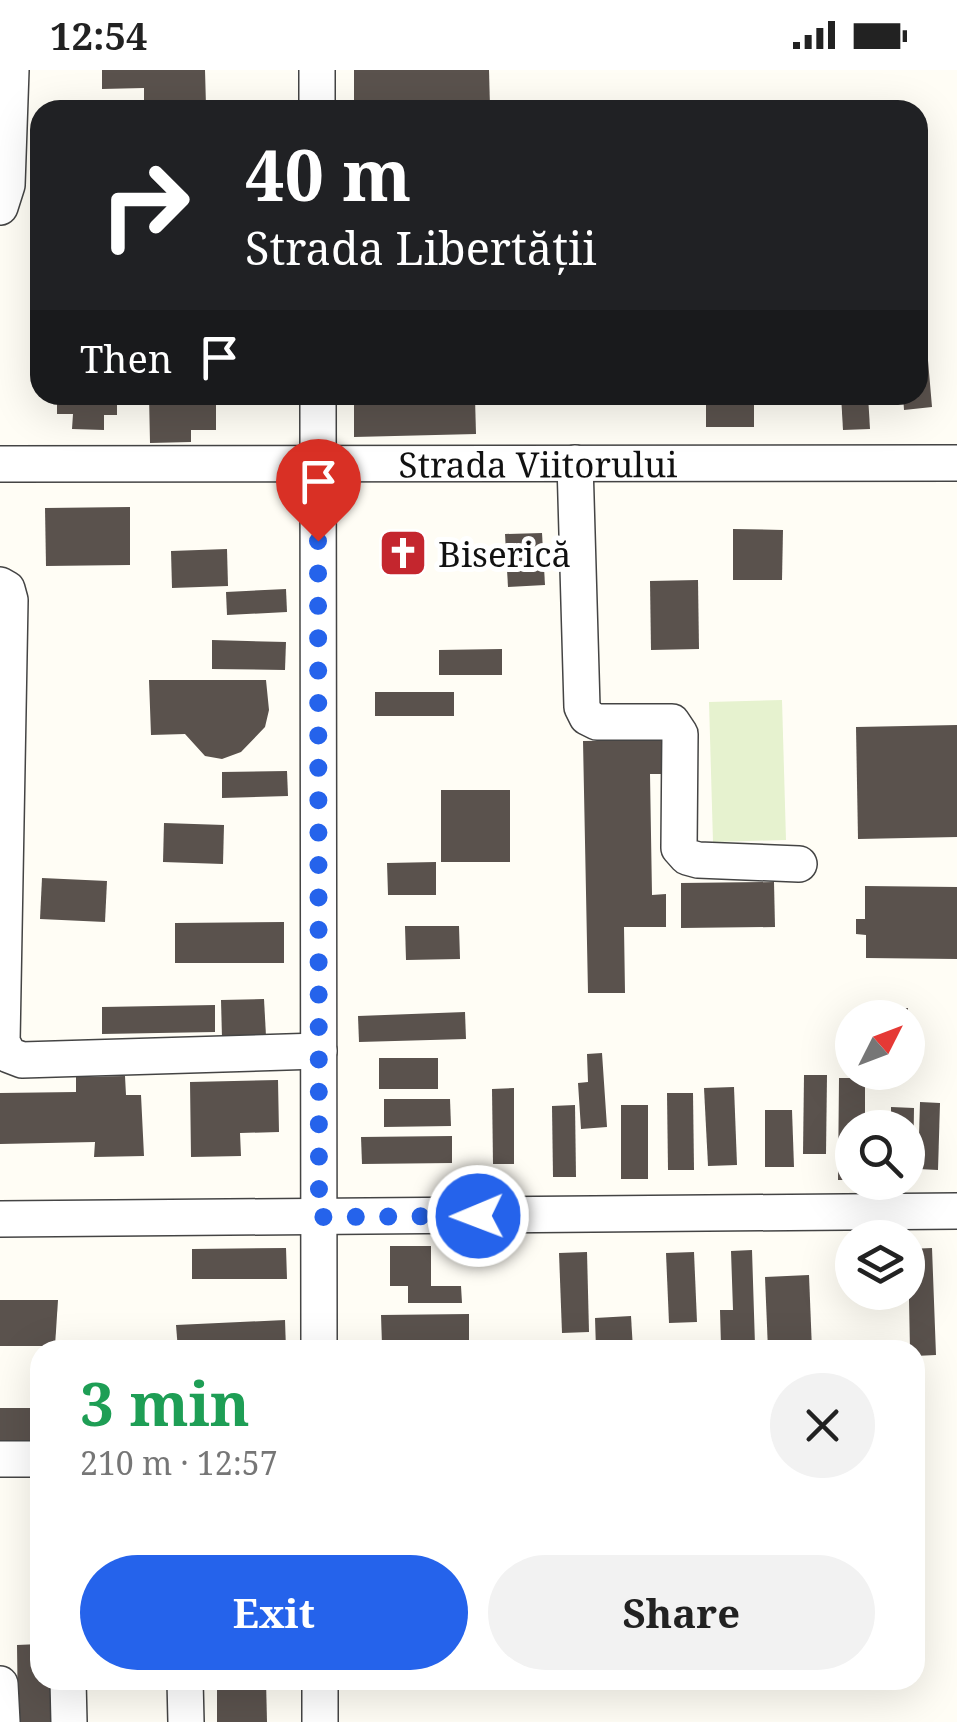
<!DOCTYPE html>
<meta charset="utf-8">
<style>
body{margin:0;font-family:"Noto Serif",serif;background:#f2f2f2;color:#222;height:100vh;display:flex;flex-direction:column;font-size:38px;white-space:nowrap}
*{box-sizing:border-box;margin:0}
p{font-size:32px;color:#767676}
.icon{flex:none;width:55px;height:55px;fill:none;stroke:currentColor;stroke-width:2;stroke-linecap:round;stroke-linejoin:round}
.map{position:relative;flex:1;overflow:hidden}
.drawer{position:absolute;left:30px;top:1270px;width:895px;height:350px;display:flex;flex-direction:column;background:#fff;border-radius:30px;box-shadow:0 10px 40px #0002}
.drawer>*{flex:none}
.banner{position:absolute;left:30px;top:30px;width:898px;height:305px;border-radius:30px;box-shadow:0 10px 40px #0002;background:#202124;color:#fff;overflow:hidden}
.needle{width:65px;rotate:48deg}
.controls{position:absolute;left:835px;top:930px;display:grid;gap:20px}
.controls a{display:grid;place-items:center;width:90px;height:90px;border-radius:50%;background:#fff;box-shadow:0 10px 40px #0002;font-size:50px}
.pin{position:absolute;display:grid;place-items:center;width:85px;height:85px;color:#fff;margin:-102px -42px;border-radius:50% 50% 50% 0;rotate:-45deg;box-shadow:0 0 10px #0007}
.pin .icon{rotate:45deg}
.me{position:absolute;width:110px;margin:-55px;rotate:269deg;stroke-linejoin:round;filter:drop-shadow(0 0 8px #0008)}
.turn{display:flex;align-items:center;gap:35px;height:210px;padding:0 50px;font-size:45px}
.turn .icon{width:130px;height:130px;stroke-width:2.5}
.turn b{display:block;font-size:70px;line-height:85px}
.then{display:flex;align-items:center;height:95px;padding:0 50px;background:#0003;gap:20px;font-size:38px}
.round{display:grid;place-items:center;flex:none;width:105px;height:105px;border-radius:52px;background:#f2f2f2}
.head{display:flex;align-items:center;justify-content:space-between;height:170px;padding:0 50px}
h1{font-size:60px;font-weight:700;line-height:75px;color:#1e9e55}
.button{display:flex;gap:20px;margin-top:auto;padding:20px 50px}
.button a{flex:1;height:115px;border-radius:60px;background:#2563eb;color:#fff;font-size:40px;font-weight:700;line-height:115px;text-align:center}
.button a+a{background:#f2f2f2;color:#222}
.status{display:flex;justify-content:space-between;align-items:center;height:70px;padding:0 50px;background:#fff;direction:ltr}
.status svg{height:28px;fill:currentColor}
.map>svg:first-child{display:block}
.pitch{fill:#e6f2cf}
.building{fill:#5a524d}
.lines{fill:none;stroke-linecap:round;stroke-linejoin:round}
.minor-casing{stroke:#444;stroke-width:38}
.minor{stroke:#fff;stroke-width:35}
.route{stroke:#2563eb;stroke-width:18;stroke-dasharray:0 32.4}
.labels{text-anchor:middle;dominant-baseline:central;stroke-width:10;stroke-linejoin:round;paint-order:stroke}
.street-label{font-size:35px;fill:#111;stroke:#fff}
.poi-label{font-size:35px;fill:#111;stroke:#fff;text-anchor:start}
</style>
<div class="status"><b>12:54</b><svg viewBox="0 0 49 12"><path d="M0 12V9h3v3zM5 12V6h3v6zM10 12V3h3v9zM15 12V0h3v12zM26 1h20v11H26zM47 4h2v5h-2z"/></svg></div>
<div class="map">
<svg width="957" height="1652" viewBox="0 0 957 1652">
<rect width="100%" height="100%" fill="#fffdf5"/>
<path class="pitch" d="M782,630L786,770L713,772L709,632Z"/>
<g class="building">
<path d="M102,0H205L206,36L144,37V18L102,19Z"/>
<path d="M354,0H489L490,37L354,40Z"/>
<path d="M918,209H921L932,337L904,340L903,325H918Z"/>
<path d="M57,325H117V345H104V360L72,359L73,344H57Z"/>
<path d="M149,325H216V360H191V372L150,373Z"/>
<rect x="706" y="325" width="48" height="32"/>
<path d="M841,325H868L870,359L843,360Z"/>
<path d="M475,328L476,364L354,367V331Z"/>
<path d="M130,437V495L46,496L45,438Z"/>
<path d="M733,459L783,460L782,510H733Z"/>
<path d="M542,463L545,515L508,517L505,464Z"/>
<path d="M227,479L228,516L172,518L171,481Z"/>
<path d="M698,510L699,579L651,580L650,511Z"/>
<path d="M286,519L287,542L227,545L226,522Z"/>
<path d="M212,570L286,572L285,600L212,599Z"/>
<path d="M502,579V605H439V580Z"/>
<path d="M149,610H266L269,640L265,657L241,682L222,689L205,686L185,664L151,665Z"/>
<rect x="375" y="622" width="79" height="24"/>
<path d="M957,655V767L858,769L856,657Z"/>
<path d="M664,670V704H650L652,825L666,824V857H624L625,923H588L583,671Z"/>
<path d="M287,701L288,726L222,728V702Z"/>
<rect x="441" y="720" width="69" height="72"/>
<path d="M164,753L224,755L223,794L163,792Z"/>
<path d="M436,792V825H388L387,793Z"/>
<path d="M42,808L107,811L105,852L40,849Z"/>
<path d="M774,812L775,857L681,858V813Z"/>
<path d="M865,816L957,817V889L866,888V865L856,864V849H865Z"/>
<path d="M284,852V893H175V853Z"/>
<path d="M405,856H459L460,889L406,890Z"/>
<path d="M264,929L266,966L222,968L221,930Z"/>
<path d="M215,935V962L102,964V937Z"/>
<rect x="866" y="938" width="42" height="10"/>
<path d="M465,942L466,969L359,972L358,946Z"/>
<path d="M602,983L607,1057L581,1059L578,1013L588,1012L587,984Z"/>
<rect x="379" y="988" width="59" height="31"/>
<path d="M804,1005H827L826,1084H803Z"/>
<path d="M125,1006L126,1025H141L144,1086L94,1087L95,1072L0,1074V1023L76,1022V1007Z"/>
<path d="M839,1008H865V1058H852V1110H838Z"/>
<path d="M278,1010L279,1062L240,1063L241,1086L191,1087L190,1012Z"/>
<path d="M734,1017L737,1095L708,1096L704,1018Z"/>
<path d="M514,1018V1094H493L492,1019Z"/>
<path d="M667,1023H693L694,1100H668Z"/>
<path d="M384,1029H450L451,1056L384,1057Z"/>
<path d="M920,1032L940,1033L938,1100L918,1099Z"/>
<path d="M575,1035L576,1107H553L552,1036Z"/>
<rect x="621" y="1035" width="27" height="74"/>
<path d="M891,1037L914,1038L913,1106H908V1058H891Z"/>
<path d="M765,1040H792L794,1097H765Z"/>
<path d="M452,1066V1093L362,1094L361,1067Z"/>
<path d="M390,1176H431V1216H461L462,1233H408V1216H390Z"/>
<path d="M286,1178L287,1209H192V1179Z"/>
<path d="M932,1178L936,1285L915,1286V1280H910L908,1179Z"/>
<path d="M752,1180L755,1275L721,1276L720,1240H733L731,1181Z"/>
<path d="M587,1182L589,1262L562,1263L559,1183Z"/>
<path d="M694,1182L697,1252L669,1253L666,1183Z"/>
<path d="M809,1205L812,1280H768L765,1207Z"/>
<path d="M0,1230H58L55,1276H0Z"/>
<path d="M469,1244V1274L382,1275L381,1245Z"/>
<path d="M631,1246L633,1280H596L595,1248Z"/>
<path d="M285,1250L286,1280H178L176,1255Z"/>
<path d="M0,1338H39L38,1379L0,1378Z"/>
<path d="M40,1574V1610H57V1652H18L17,1575Z"/>
<path d="M217,1610H266L267,1652H217Z"/>
</g>
<g class="lines">
<g class="minor-casing">
<g id="minor">
<path d="M317,0V40"/>
<path d="M0,137L7,115L11,0"/>
<path d="M318,325L319,1280"/>
<path d="M575,393L582,637L587,647L597,652H672L680,664L679,778L687,787L698,790L799,794"/>
<path id="s1" d="M0,394L957,393"/>
<path d="M0,515L7,519L10,530L2,972L9,985L22,990L319,981"/>
<path d="M0,1149L957,1141"/>
<path d="M0,1389H36"/>
<path d="M68,1610L69,1652"/>
<path d="M185,1610L186,1652"/>
<path d="M320,1610V1652"/>
<path d="M0,1614L2,1652"/>
</g>
</g>
<use href="#minor" class="minor"/>
</g>
<g class="lines">
<path class="route" d="M318,471L319,1147L478,1146"/>
</g>
<defs>
<g id="church-square" transform="scale(2.5)"><rect x="-9" y="-9" width="18" height="18" rx="4" fill="#c4262e" stroke="#fff"/><path d="M-1.2-6h2.4v3.5h3.3v2.4h-3.3V6h-2.4V-.1h-3.3v-2.4h3.3Z" fill="#fff"/></g>
</defs>
<g fill-rule="evenodd">
<use href="#church-square" x="403" y="483"/>
</g>
<g class="labels">
<g class="street-label">
<text stroke="none"><textPath href="#s1" startOffset="538">Strada Viitorului</textPath></text>
</g>
<g class="poi-label">
<text x="438" y="483">Biserică</text>
</g>
</g>
</svg>
<div class="controls">
<a><svg class="needle" viewBox="-14 -14 28 28"><path d="M0-13l5 13h-10z" fill="#e53935"/><path d="M0 13l5-13h-10z" fill="#767676"/></svg></a>
<a><svg class="icon" aria-label="search" viewBox="0 0 24 24"><circle cx="10" cy="10" r="6"/><path d="M15 15l6 6"/></svg></a>
<a><svg class="icon" aria-label="layers" viewBox="0 0 24 24"><path d="M12 4l9 5-9 5-9-5zM3 14l9 5 9-5"/></svg></a>
</div>
<div class="pin" style="left:318px;top:471px;background:#d93025"><svg class="icon" aria-label="arrive" viewBox="0 0 24 24"><path d="M6 21V4h12l-3 4 3 4H6"/></svg></div>
<svg class="me" style="left:478px;top:1146px" viewBox="-20 -20 40 40"><circle r="17" fill="#2563eb" stroke="#fff" stroke-width="3"/><path d="M0-11L8 9 0 5-8 9z" fill="#fff"/></svg>
<div class="banner">
<div class="turn"><svg class="icon" aria-label="right" viewBox="0 0 24 24"><path d="M7 20v-9h11M14 6l5 5-5 5"/></svg><div><b>40 m</b>Strada Libertății</div></div>
<div class="then">Then<svg class="icon" aria-label="arrive" viewBox="0 0 24 24"><path d="M6 21V4h12l-3 4 3 4H6"/></svg></div>
</div>
<section class="drawer">
<div class="head"><div><h1>3 min</h1><p>210 m · 12:57</p></div><a class="round"><svg class="icon" aria-label="close" viewBox="0 0 24 24"><path d="M6 6l12 12M18 6L6 18"/></svg></a></div>
<div class="button"><a>Exit</a><a>Share</a></div>
</section>
</div>
